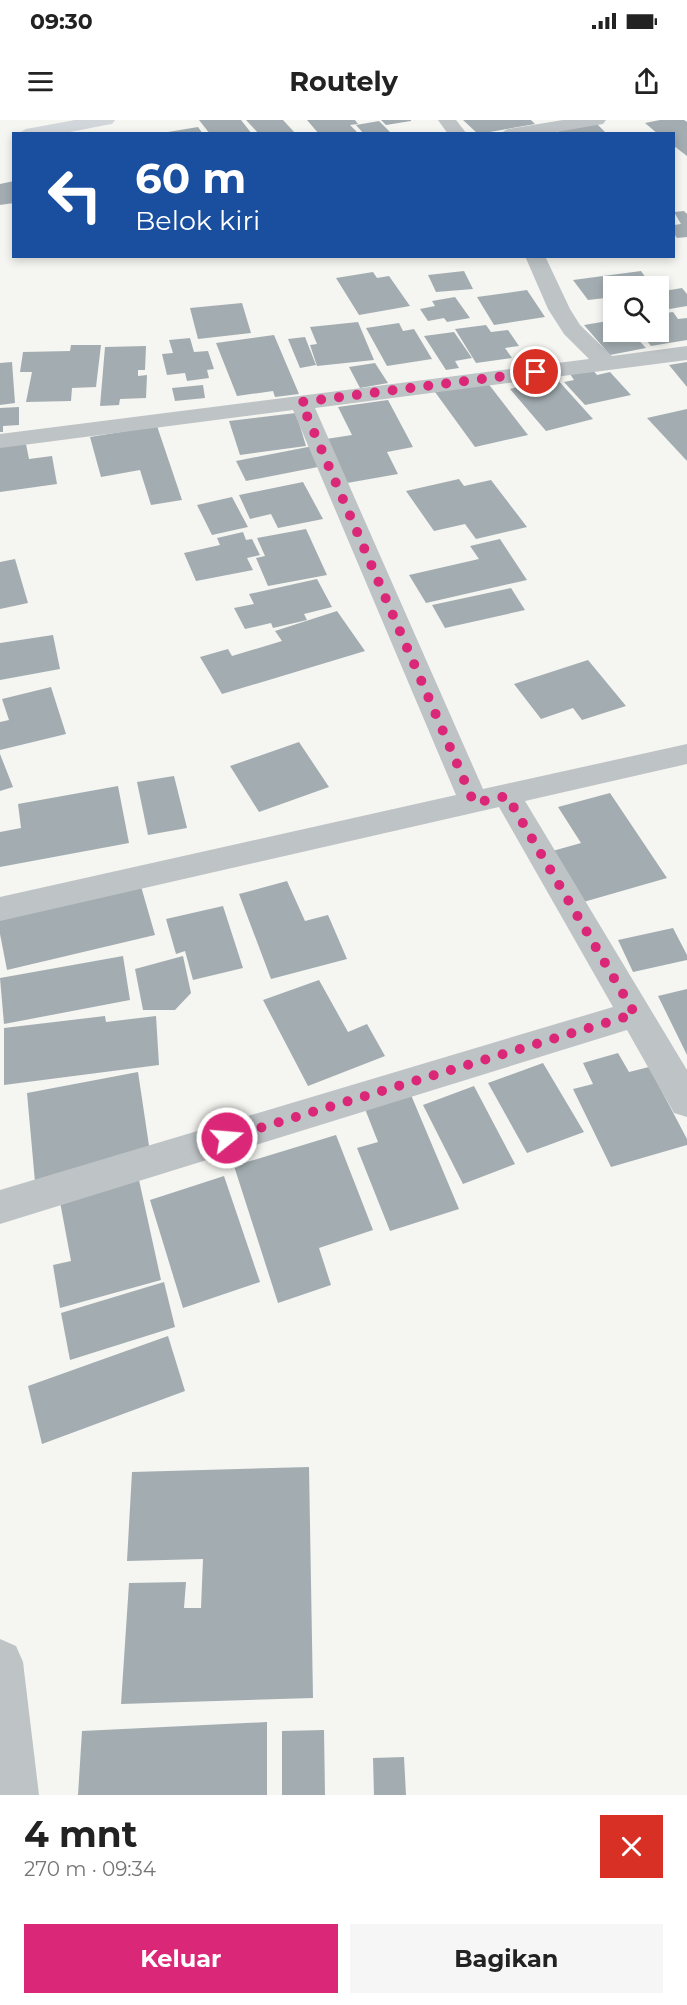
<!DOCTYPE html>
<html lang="id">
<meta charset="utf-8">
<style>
body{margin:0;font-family:Montserrat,sans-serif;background:#f6f6f6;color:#222;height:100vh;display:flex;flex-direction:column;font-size:22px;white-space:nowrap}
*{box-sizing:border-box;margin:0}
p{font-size:20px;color:#767676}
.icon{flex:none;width:33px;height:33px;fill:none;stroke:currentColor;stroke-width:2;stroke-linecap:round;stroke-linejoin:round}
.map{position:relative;height:1675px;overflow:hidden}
.side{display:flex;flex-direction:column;background:#fff;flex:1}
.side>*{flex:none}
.top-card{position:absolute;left:12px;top:12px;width:663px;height:126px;border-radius:0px;box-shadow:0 3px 9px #0003;background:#1a4fa0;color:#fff;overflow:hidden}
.buttons{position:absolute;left:603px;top:156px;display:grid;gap:12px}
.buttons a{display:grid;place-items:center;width:66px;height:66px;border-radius:0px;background:#fff;box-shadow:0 3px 9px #0003;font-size:30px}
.pin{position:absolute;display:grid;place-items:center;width:51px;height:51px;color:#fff;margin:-26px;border:3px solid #fff;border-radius:50%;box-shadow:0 2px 6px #0007}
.me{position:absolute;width:66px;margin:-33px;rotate:73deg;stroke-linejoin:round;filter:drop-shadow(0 0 4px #0008)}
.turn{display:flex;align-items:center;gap:21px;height:126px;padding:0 24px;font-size:27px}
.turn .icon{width:78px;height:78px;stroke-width:2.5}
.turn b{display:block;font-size:42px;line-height:51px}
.round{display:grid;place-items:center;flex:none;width:63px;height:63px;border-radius:0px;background:#f6f6f6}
.overview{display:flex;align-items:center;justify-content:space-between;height:102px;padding:0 24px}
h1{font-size:36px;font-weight:700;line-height:45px}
.cta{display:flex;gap:12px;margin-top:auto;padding:12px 24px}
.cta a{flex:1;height:69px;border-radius:0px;background:#db2777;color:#fff;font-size:24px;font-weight:700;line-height:69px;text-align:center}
.cta a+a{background:#f6f6f6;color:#222}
.status{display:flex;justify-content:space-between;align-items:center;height:42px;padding:0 30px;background:#fff;direction:ltr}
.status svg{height:16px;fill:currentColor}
header{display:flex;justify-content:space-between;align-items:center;height:78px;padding:0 24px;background:#fff;font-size:27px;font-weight:700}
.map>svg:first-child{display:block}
.building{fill:#a3adb1}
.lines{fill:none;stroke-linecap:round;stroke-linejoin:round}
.minor{fill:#bec3c6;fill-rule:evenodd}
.highway{fill:#d1d6da;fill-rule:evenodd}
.route{stroke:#db2777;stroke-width:10;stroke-dasharray:0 18}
</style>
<div class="status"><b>09:30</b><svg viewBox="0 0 49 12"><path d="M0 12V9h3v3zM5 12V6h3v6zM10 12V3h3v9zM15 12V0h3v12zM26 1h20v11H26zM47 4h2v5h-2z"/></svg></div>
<header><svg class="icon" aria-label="menu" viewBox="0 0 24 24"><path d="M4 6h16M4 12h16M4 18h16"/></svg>Routely<svg class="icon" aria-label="share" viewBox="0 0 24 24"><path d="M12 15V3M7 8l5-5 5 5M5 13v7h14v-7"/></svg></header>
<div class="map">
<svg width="687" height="1675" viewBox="0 0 687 1675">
<rect width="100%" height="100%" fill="#f5f5f1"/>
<g class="building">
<path d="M199,0H241L252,14H210Z"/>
<path d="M246,0H283L296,14H259Z"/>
<path d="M307,0H355L358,4L350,5L359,14H319Z"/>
<path d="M381,0H411V1L386,5Z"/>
<path d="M463,0H531L535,4L478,14Z"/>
<path d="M660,0H684L687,2V36L674,26V14H658L645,3Z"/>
<path d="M379,1L392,14H364L356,5Z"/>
<path d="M595,2L607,14H561L555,8Z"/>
<path d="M198,7L203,14H168V12Z"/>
<path d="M14,61V83L0,85V64Z"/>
<path d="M684,91L687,94V117L677,118L674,114V105L681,104L674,92Z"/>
<path d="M464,151L473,169L436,172L428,155Z"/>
<path d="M641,151L651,165L614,166V177L588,180L573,160Z"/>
<path d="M373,152L377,158L389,156L410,186L359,195L336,158Z"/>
<path d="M682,168L687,174V186L658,191V172Z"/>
<path d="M527,170L545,197L494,205L477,177Z"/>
<path d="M455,177L470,198L447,202L444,198L428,201L420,189L435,186L432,181Z"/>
<path d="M242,183L251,213L198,219L190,188Z"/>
<path d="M673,192L678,199L687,198V220L651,226L640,212H658V194Z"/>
<path d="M614,200V212H631L646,228L610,235L584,205Z"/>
<path d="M358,202L374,240L317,246L310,225L317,224L310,207Z"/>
<path d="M399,203L403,211L414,209L432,239L387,246L366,208Z"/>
<path d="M486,205L491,212L508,210L519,226L505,228L512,238L476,243L455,209Z"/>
<path d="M454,212L472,238L455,241L459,248L446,250L424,216Z"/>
<path d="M274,215L299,274L275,277L273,271L237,276L216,223Z"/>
<path d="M305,217L316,245L300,248L288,219Z"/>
<path d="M190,218L194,232L208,231L214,249L207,250L209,258L187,261L185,253L167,255L162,234L173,233L169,220Z"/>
<path d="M71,225H101L96,267L72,268L71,281L26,282L32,252H20L23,232L70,231Z"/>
<path d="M146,226L145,250H138V256L147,255L146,278L120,279L119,285L100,286L105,227Z"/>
<path d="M12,242L15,283L0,285V243Z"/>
<path d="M687,242V267L669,245Z"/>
<path d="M375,243L388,263L360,268L349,247Z"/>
<path d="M592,249L597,255L610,252L631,275L585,285L564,262L574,260L570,254Z"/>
<path d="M556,258L593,299L546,311L510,269Z"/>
<path d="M487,262L528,315L475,327L435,272Z"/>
<path d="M203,265L205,278L175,281L172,268Z"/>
<path d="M388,280L413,327L387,332L398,354L347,363L326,319L352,315L338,287Z"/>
<path d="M19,287V305L3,306V312H0V288Z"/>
<path d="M687,289V341L647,298Z"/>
<path d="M296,293L306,326L240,335L229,301Z"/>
<path d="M157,306L182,380L151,385L140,350L101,357L90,317Z"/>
<path d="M26,324L29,339L52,336L57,364L0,372V327Z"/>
<path d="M313,326L323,346L246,361L236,341Z"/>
<path d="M459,359L464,366L491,360L527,407L476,419L465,404L434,411L406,371Z"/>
<path d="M303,362L323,399L278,408L271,394L250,399L239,375Z"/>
<path d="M232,377L248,407L212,415L197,385Z"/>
<path d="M306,409L327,455L268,466L256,438L265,436L257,418Z"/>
<path d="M243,412L246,420L252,419L260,435L247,438L253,450L196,461L184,433L220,425L217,418Z"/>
<path d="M500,419L527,460L426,483L409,455L479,439L470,426Z"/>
<path d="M15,439L28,483L0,489V442Z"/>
<path d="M317,459L332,487L304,494L307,500L273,508L271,503L245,509L234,488L254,484L249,474Z"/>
<path d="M511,468L525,490L445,508L432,485Z"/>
<path d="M337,491L365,531L222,574L200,537L228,529L232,536L282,521L275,511Z"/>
<path d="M53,515L60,549L0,560V523Z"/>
<path d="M588,540L626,586L582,600L573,588L541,599L514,564Z"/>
<path d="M51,567L66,614L0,630V602L9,600L2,579Z"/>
<path d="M299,622L329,667L259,692L230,646Z"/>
<path d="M0,634L13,667L0,671Z"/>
<path d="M174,656L187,708L148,715L137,662Z"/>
<path d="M118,666L129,723L0,747V712L21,708L18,684Z"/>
<path d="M610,673L667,758L580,783L549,732L581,723L558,687Z"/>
<path d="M287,761L305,801L328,795L347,839L271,859L239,774Z"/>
<path d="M140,763L155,815L7,850L0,814V796Z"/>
<path d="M223,786L243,848L193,860L185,831L176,834L166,799Z"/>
<path d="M673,808L687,835V840L633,852L618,820Z"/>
<path d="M123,836L130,880L4,904L0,858Z"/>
<path d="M183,836L191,873L175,890H143L135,849Z"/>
<path d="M319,860L348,912L367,904L385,936L308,966L263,880Z"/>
<path d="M687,869V935L658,876Z"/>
<path d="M105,896L106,902L156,896L159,945L4,965V908Z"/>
<path d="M618,933L629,952L649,947L687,1019V1025L611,1047L573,969L593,964L583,943Z"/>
<path d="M543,943L584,1012L527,1033L488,963Z"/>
<path d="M138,952L151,1039L35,1062L27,973Z"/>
<path d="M474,966L515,1044L463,1064L423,985Z"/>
<path d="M411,975L459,1089L390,1111L357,1028L378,1022L365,989Z"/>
<path d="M336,1015L373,1110L319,1128L331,1165L278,1183L234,1046Z"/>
<path d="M137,1051L161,1160L60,1188L53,1145L71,1141L58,1071Z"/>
<path d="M224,1056L260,1162L183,1188L150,1080Z"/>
<path d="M164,1162L175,1207L70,1240L61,1193Z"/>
<path d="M168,1216L185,1271L42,1324L28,1266Z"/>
<path d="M309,1347L313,1578L121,1584L129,1463L186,1462L184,1488H201L203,1439L127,1441L132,1352Z"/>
<path d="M267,1602V1675H78L82,1611Z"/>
<path d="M324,1610L325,1675H282V1611Z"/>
<path d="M404,1637L406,1675H374L373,1638Z"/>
</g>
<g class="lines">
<g class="minor">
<path d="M438,0H456L467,14H448Z"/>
<path d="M563,0H606L603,4L597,5L545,14H499L508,9Z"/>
<path d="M525,136H545L570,189L580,205L612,236L687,226V240L315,288L483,669L687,624V644L525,681L687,950V997L674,993L627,910L0,1104V1070L613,887L499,687L0,801V777L456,675L293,290L0,328V314L589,239L564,214L548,189Z"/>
<path d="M0,1519L16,1526L23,1542L39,1675H0Z"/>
</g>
<path class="highway" d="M75,0H115L112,4L106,5L60,14H17L26,9Z"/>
</g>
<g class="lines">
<path class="route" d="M227,1018L635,894L507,676L474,683L301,282L536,252"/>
</g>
</svg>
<div class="buttons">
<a><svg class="icon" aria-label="search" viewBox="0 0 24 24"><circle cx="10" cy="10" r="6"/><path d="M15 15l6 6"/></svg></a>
</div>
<div class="pin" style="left:536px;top:252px;background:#d93025"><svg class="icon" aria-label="arrive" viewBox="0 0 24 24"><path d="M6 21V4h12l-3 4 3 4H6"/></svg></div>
<svg class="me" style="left:227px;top:1018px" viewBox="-20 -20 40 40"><circle r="17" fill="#db2777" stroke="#fff" stroke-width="3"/><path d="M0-11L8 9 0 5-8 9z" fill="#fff"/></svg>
<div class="top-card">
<div class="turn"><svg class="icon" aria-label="left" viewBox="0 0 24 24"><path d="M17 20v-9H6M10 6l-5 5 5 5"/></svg><div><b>60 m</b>Belok kiri</div></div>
</div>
</div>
<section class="side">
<div class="overview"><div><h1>4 mnt</h1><p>270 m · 09:34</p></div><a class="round" style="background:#d93025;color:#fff"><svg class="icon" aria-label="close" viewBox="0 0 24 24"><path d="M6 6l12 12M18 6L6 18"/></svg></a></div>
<div class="cta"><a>Keluar</a><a>Bagikan</a></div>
</section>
